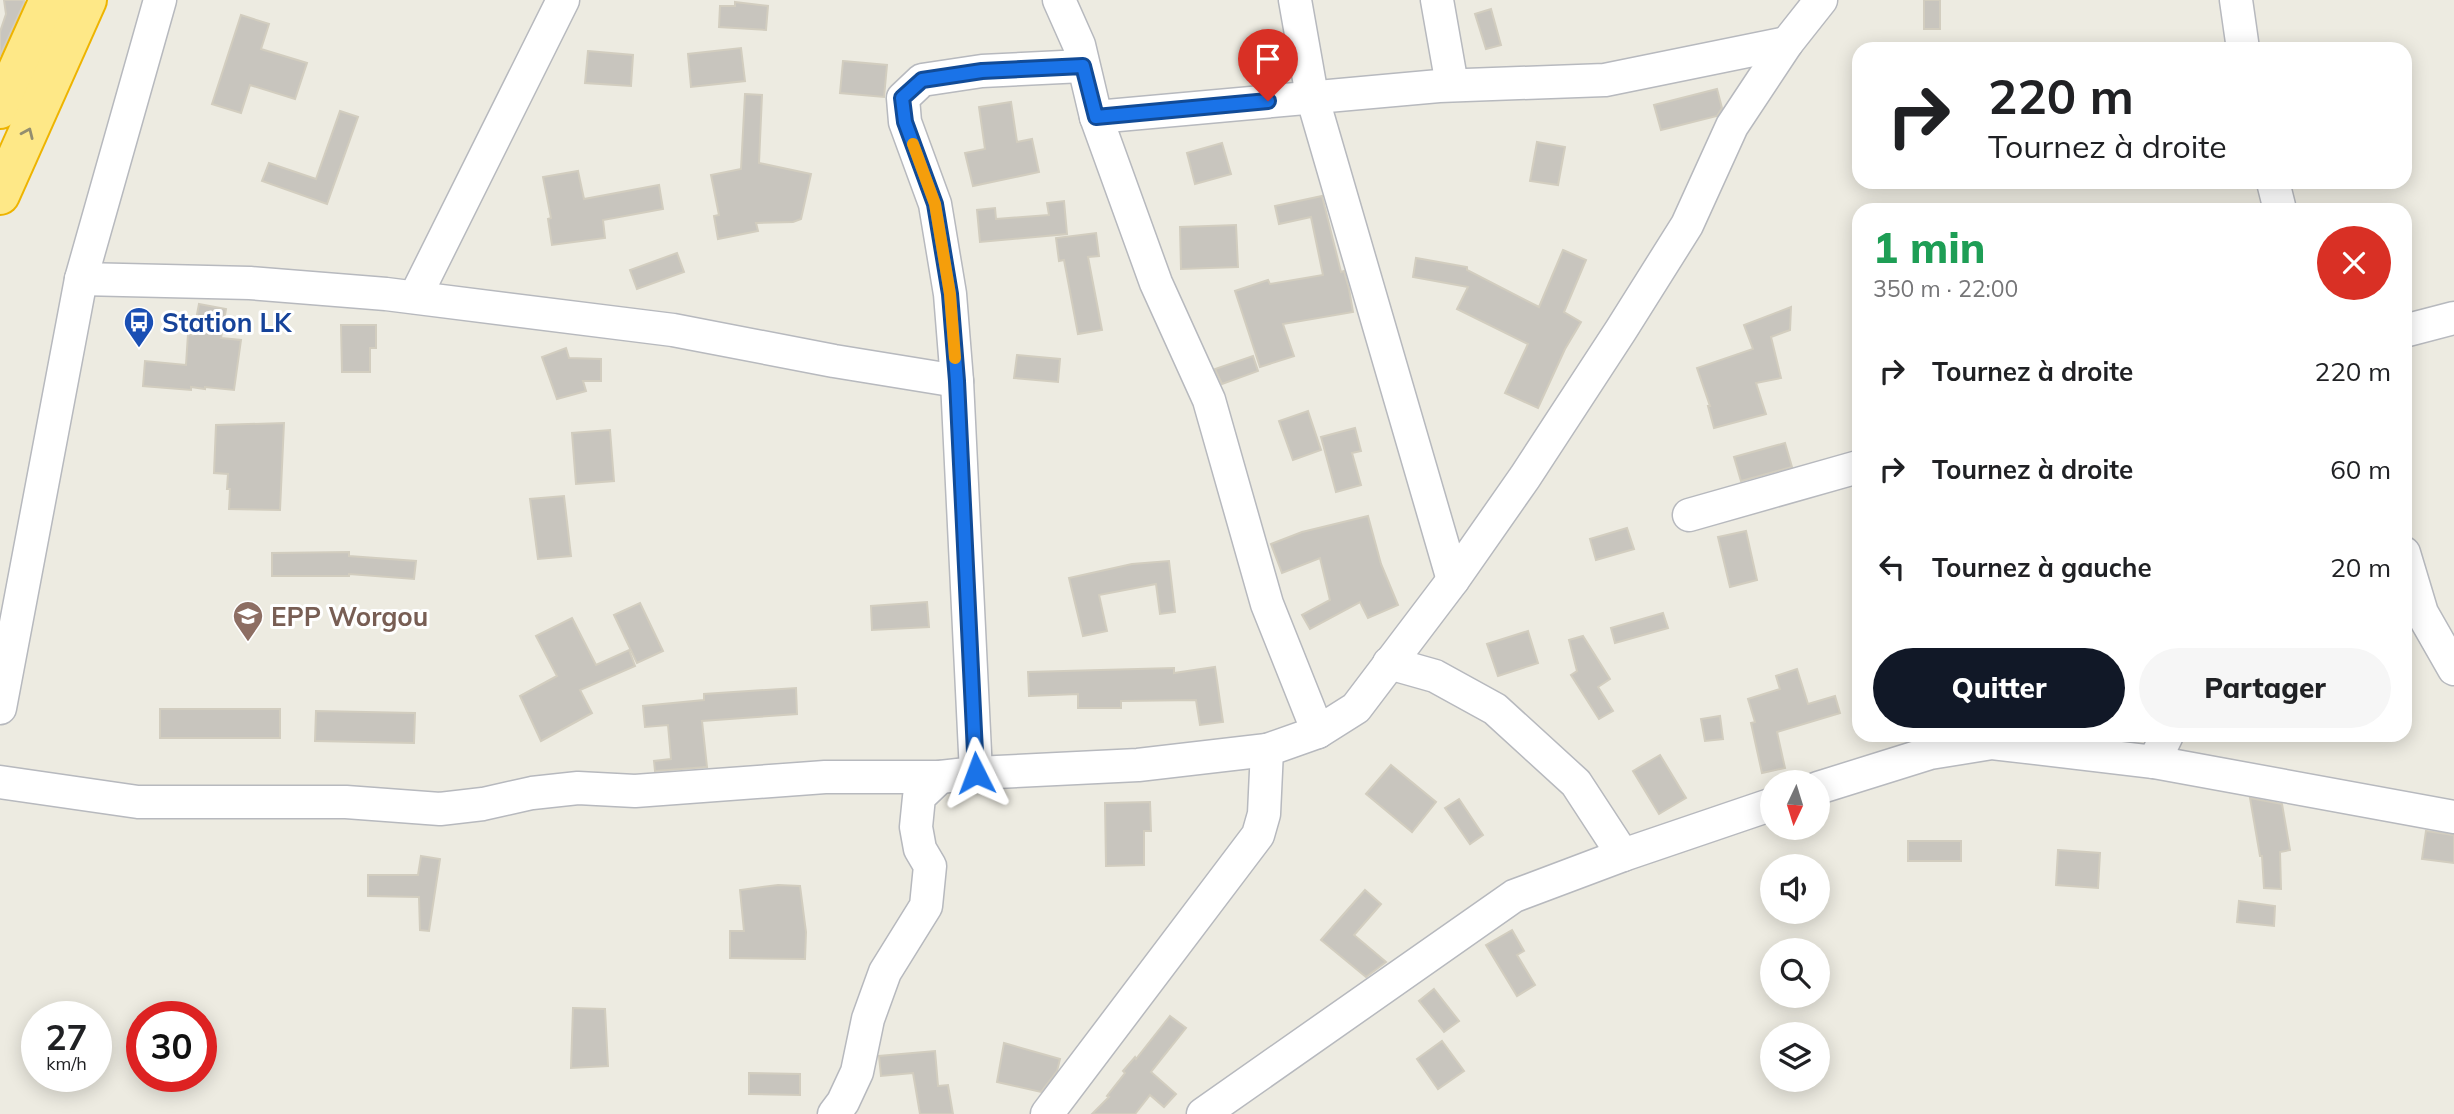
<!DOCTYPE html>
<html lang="fr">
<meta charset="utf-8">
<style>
body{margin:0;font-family:Mulish,sans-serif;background:#f6f6f6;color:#202124;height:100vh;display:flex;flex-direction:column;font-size:26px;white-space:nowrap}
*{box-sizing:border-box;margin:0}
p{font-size:23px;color:#757577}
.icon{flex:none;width:38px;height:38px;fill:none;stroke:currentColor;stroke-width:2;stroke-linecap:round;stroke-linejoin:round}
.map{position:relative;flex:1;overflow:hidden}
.details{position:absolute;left:1852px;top:203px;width:560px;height:539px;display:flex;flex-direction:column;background:#fff;border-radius:21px;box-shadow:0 4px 18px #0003}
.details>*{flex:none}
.top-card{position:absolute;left:1852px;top:42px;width:560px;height:147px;border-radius:21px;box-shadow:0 4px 18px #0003;background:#fff;color:#202124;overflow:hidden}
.needle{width:46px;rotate:184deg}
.controls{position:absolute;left:1760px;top:770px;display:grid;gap:14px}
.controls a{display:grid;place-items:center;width:70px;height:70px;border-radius:50%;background:#fff;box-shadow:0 4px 18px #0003;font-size:35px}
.speed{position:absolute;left:21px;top:1001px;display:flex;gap:14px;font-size:35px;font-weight:700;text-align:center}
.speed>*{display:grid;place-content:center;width:91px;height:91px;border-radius:50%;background:#fff;box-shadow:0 4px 18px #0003;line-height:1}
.speed small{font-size:18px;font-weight:400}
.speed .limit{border:10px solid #d22;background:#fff;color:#111}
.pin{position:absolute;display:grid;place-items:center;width:60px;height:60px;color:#fff;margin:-72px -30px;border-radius:50% 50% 50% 0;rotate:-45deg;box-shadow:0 0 7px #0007}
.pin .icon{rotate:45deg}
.me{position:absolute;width:77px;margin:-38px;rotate:357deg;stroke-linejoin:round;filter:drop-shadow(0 0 5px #0008)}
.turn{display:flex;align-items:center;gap:24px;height:147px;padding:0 21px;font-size:32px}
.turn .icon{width:91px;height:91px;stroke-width:2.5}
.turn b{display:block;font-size:49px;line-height:60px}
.round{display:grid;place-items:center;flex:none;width:74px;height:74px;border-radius:37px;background:#f6f6f6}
.overview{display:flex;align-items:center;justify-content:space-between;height:119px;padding:0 21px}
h1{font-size:42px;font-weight:800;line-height:52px;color:#1e9e55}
.primary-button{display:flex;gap:14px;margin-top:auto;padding:14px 21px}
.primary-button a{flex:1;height:80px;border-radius:42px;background:#111827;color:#fff;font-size:28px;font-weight:800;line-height:80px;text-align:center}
.primary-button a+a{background:#f6f6f6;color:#202124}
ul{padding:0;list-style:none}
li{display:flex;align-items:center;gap:21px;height:98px;padding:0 21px}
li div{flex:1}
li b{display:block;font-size:26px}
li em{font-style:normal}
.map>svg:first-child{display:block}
.building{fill:#c8c5be;stroke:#d2cdbf;stroke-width:2}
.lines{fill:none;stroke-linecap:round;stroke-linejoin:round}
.minor-casing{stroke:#b7b9be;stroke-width:35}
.highway-casing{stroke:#eeb400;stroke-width:42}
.minor{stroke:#fff;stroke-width:32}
.highway{stroke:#fee887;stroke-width:38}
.oneway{stroke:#938e6f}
.route-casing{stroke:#114b97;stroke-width:18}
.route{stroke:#1a73e8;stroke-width:12}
.slow{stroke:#f59e0b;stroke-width:12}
.labels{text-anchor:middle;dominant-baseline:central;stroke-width:6;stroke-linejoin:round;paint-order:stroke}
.transit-label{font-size:26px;font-weight:bold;fill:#164399;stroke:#fff;text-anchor:start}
.education-label{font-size:26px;font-weight:bold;fill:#785e54;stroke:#fff;text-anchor:start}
</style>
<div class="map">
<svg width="2454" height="1114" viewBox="0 0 2454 1114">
<rect width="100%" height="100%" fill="#edebe1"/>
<g class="building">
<path d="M4,0H24V3L0,56V32L6,14Z"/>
<rect x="1924" y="0" width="16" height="29"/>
<path d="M735,2L768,6L766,30L719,27L720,6H735Z"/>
<path d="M1491,9L1501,45L1486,49L1475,14Z"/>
<path d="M241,15L269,24L261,49L307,63L295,99L250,85L241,113L212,104Z"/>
<path d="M741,48L745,81L691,87L688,54Z"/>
<path d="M588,51L633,55L631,86L585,83Z"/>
<path d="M843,61L887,65L884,97L840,93Z"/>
<path d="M1717,89L1722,108L1717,116L1661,130L1654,105Z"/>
<path d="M745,94L762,95L759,163L811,174L801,219L793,222L756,223L758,231L718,239L714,216L719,215L711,175L741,169Z"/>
<path d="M1011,102L1017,142L1032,139L1039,172L973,186L965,153L985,149L979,107Z"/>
<path d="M340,111L358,117L327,204L262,181L269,163L316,179Z"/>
<path d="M1537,142L1565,147L1558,185L1530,181Z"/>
<path d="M1222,143L1231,174L1195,184L1187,153Z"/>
<path d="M578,171L584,199L659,185L663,209L603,220L605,238L552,245L548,219L551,218L543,177Z"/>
<path d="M1322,196L1341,272L1344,271L1349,289L1353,312L1283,324L1294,356L1260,367L1235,291L1268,280L1270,284L1323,275L1311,217L1279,224L1275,206Z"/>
<path d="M1064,201L1067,234L980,242L977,210L995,208L996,219L1049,215L1047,203Z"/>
<path d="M1236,225L1238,267L1181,269L1180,227Z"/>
<path d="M1096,233L1099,256L1088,257L1102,330L1078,334L1064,260L1059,261L1056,238Z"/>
<path d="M1563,250L1586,260L1564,312L1581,322L1565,349L1538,408L1505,393L1528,344L1457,309L1468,287L1413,277L1416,258L1467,267V270L1539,307Z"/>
<path d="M677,253L684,272L637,289L630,270Z"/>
<path d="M199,304L226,309L221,338L241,340L234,390L205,387V389L191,387V390L143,386L145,361L186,365L188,334L193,335Z"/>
<path d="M1791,307L1790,330L1771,337L1781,378L1756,383L1766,414L1714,428L1708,406H1710L1697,368L1753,349L1744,325Z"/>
<path d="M341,325H376V348H370V372H342Z"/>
<path d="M566,348L569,358L601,359V381H583L586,391L557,399L542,357Z"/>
<path d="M1017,355L1060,359L1058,382L1014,378Z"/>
<path d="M1253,356L1258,371L1222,384L1215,369Z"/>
<path d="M1308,411L1321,450L1293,460L1279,421Z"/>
<path d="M284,423L280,510L229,509L230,489H227L228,474L214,473L216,425Z"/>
<path d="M1355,428L1361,451L1352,453L1361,485L1336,492L1321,437Z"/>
<path d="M610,430L614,481L576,484L572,433Z"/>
<path d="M1785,443L1792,467L1741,481L1734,457Z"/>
<path d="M564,496L571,556L538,559L530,499Z"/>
<path d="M1368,516L1381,564L1398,605L1368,618L1360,602L1310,629L1302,615L1330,600L1320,558L1282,573L1271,544L1302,532Z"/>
<path d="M1627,528L1634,549L1596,560L1590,539Z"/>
<path d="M1746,531L1757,580L1730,587L1718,537Z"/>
<path d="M349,552V556L416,561L414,579L349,574V576H272V553Z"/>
<path d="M1169,561L1175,612L1160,614L1156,584L1099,595L1107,631L1083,636L1069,578L1132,564Z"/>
<path d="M927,602L929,627L872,630L871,606Z"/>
<path d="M640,603L663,651L637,663L614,615Z"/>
<path d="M1663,613L1668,628L1615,643L1611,628Z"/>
<path d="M572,618L596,665L629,650L635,666L580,690L592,713L541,741L520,696L557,676L536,636Z"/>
<path d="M1528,631L1538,663L1498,676L1487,644Z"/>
<path d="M1583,636L1610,679L1598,687L1613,711L1599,719L1571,675L1577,671L1569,640Z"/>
<path d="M1215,667L1223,722L1200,725L1196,700L1121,701V708H1078V694L1029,696L1028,672L1174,668V673Z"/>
<path d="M1797,669L1808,704L1835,696L1840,713L1777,732L1785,768L1762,773L1751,723L1755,722L1748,699L1780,689L1776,676Z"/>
<path d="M796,688L797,714L702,721L707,767L655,771L654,761L671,759L668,725L645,727L643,706L704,700V694Z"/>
<rect x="160" y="709" width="120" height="29"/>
<path d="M316,711L415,713L414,743L315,741Z"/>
<path d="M1720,716L1723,739L1705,741L1701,719Z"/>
<path d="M1660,755L1686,798L1659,814L1633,771Z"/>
<path d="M1391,765L1436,802L1412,832L1366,794Z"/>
<path d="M2250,798L2282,804L2290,850L2280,852L2281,889L2264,888L2262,856H2260Z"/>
<path d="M1459,799L1483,835L1470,844L1445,808Z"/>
<path d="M1150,802L1151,831H1144V865L1106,866L1105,803Z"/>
<path d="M2426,831L2454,835V863L2422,859Z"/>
<rect x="1908" y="841" width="53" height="20"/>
<path d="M2058,850L2100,853L2098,888L2056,885Z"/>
<path d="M421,856L440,859L429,931L420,930L419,897L368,896V875H418Z"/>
<path d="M778,885L800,886L806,932L805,959L730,958V931H744L740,890Z"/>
<path d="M1365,890L1381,904L1354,935L1386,962L1366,977L1321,940Z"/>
<path d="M2239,901L2275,906L2274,926L2237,922Z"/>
<path d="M1512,930L1524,951L1517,955L1535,985L1517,996L1486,945Z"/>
<path d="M1434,989L1459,1021L1444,1032L1419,1001Z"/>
<path d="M573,1008L605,1009L608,1066L571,1068Z"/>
<path d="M1170,1016L1186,1028L1151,1072L1176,1094L1164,1107L1150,1095L1135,1114H1092L1109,1097L1107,1096L1125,1073L1123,1071L1135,1057L1136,1059Z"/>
<path d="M1442,1041L1464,1071L1438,1089L1417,1059Z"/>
<path d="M1004,1043L1060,1059L1057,1071L1041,1092L997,1082Z"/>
<path d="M935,1051L938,1086L948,1085L953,1114H920L913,1073L881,1076L879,1056Z"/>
<path d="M749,1073L800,1074V1095L749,1094Z"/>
</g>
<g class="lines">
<g class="minor-casing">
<g id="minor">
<path d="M1059,0L1079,45L1096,117L1156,283L1209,400L1267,604L1318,732"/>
<path d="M1295,0L1312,96L1453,580"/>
<path d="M1437,0L1452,85"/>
<path d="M2236,0L2243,49"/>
<path d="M1096,117L1439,86L1605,80L1787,43"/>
<path d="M2273,182L2280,210"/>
<path d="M81,279L250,283L386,294L673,330L834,361L957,381"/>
<path d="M415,297L563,0"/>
<path d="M2404,331L2454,318"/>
<path d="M1689,515L1858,467"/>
<path d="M2404,553L2422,613L2454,669"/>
<path d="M1389,663L1435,676L1495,709L1576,783L1623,855"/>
<path d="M0,708L81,279L160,0"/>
<path d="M2154,762L2167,735"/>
<path d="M976,773L957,381L950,294L935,204L905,122L903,98L922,80L982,71L1083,66"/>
<path d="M0,782L138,802H346L440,809L483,804L532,793L578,788L635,791L825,777H940L976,773L1138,765L1267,750"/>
<path d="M1818,788L1930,753L1992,743L2154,762L2454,817"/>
<path d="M834,1114L843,1102L857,1072L868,1019L885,972L926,906L930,866L920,849L916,827L919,797L940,777"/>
<path d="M1047,1114L1258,835L1264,814L1267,750L1318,732L1356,708L1453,580L1525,477L1621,330L1687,225L1732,126L1787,43L1821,0"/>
<path d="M1203,1114L1514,896L1623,855L1773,804"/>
</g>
</g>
<g class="highway-casing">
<g id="highway">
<path d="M0,109L49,0"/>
<path d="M0,195L87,0"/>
</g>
</g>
<use href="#minor" class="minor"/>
<use href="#highway" class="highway"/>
</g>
<defs><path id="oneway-chevron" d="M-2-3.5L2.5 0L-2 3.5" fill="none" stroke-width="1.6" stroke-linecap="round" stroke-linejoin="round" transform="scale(1.75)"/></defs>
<use class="oneway" href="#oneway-chevron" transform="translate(28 133) rotate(-66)"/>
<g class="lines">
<g class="route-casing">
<path id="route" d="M976,773L957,381L950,294L935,204L905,122L902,98L922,80L982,71L1083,66L1096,117L1268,101"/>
</g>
<use href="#route" class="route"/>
<path class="slow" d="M913,144L935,204L950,294L955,358"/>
</g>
<defs>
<g id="bus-pin" transform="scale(1.575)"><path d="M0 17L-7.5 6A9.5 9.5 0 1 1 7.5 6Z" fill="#1a4fb4" stroke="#fff"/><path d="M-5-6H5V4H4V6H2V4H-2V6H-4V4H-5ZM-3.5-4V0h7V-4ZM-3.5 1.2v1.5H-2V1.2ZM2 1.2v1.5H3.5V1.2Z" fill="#fff"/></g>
<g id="school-pin" transform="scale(1.575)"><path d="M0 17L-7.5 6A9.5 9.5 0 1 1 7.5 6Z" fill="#8d6e63" stroke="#fff"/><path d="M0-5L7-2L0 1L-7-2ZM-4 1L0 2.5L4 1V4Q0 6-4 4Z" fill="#fff"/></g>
</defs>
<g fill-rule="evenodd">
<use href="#bus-pin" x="139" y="322"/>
<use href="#school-pin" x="248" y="616"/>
</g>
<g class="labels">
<g class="transit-label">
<text x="162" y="322">Station LK</text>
</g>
<g class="education-label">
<text x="271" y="616">EPP Worgou</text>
</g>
</g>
</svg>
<div class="controls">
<a><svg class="needle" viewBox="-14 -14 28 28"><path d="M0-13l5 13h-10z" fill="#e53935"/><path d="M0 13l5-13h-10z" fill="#757577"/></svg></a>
<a><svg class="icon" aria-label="sound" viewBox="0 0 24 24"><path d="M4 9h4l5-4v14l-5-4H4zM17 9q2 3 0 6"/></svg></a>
<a><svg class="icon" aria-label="search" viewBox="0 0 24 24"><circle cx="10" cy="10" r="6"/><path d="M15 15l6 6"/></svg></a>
<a><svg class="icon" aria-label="layers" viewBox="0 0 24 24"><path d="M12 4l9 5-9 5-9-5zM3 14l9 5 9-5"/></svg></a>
</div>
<div class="speed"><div>27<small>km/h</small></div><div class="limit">30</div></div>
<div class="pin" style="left:1268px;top:101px;background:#d93025"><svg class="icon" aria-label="arrive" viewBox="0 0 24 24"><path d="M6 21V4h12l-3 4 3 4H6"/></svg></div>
<svg class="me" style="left:976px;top:773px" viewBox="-20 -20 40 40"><path d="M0-17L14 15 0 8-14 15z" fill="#1a73e8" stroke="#fff" stroke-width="4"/></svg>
<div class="top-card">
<div class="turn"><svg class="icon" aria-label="right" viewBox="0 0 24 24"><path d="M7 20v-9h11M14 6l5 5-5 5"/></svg><div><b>220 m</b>Tournez à droite</div></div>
</div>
<section class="details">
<div class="overview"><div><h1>1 min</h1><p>350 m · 22:00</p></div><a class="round" style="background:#d93025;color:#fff"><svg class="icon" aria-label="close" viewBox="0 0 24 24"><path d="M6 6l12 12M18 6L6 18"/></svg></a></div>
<ul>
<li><svg class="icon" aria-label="right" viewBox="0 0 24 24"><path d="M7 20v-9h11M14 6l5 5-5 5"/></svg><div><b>Tournez à droite</b></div><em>220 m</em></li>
<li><svg class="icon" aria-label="right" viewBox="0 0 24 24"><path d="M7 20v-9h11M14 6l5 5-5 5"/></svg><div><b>Tournez à droite</b></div><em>60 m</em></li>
<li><svg class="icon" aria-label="left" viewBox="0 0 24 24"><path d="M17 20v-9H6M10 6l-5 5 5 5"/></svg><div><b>Tournez à gauche</b></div><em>20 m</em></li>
</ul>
<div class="primary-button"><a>Quitter</a><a>Partager</a></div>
</section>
</div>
